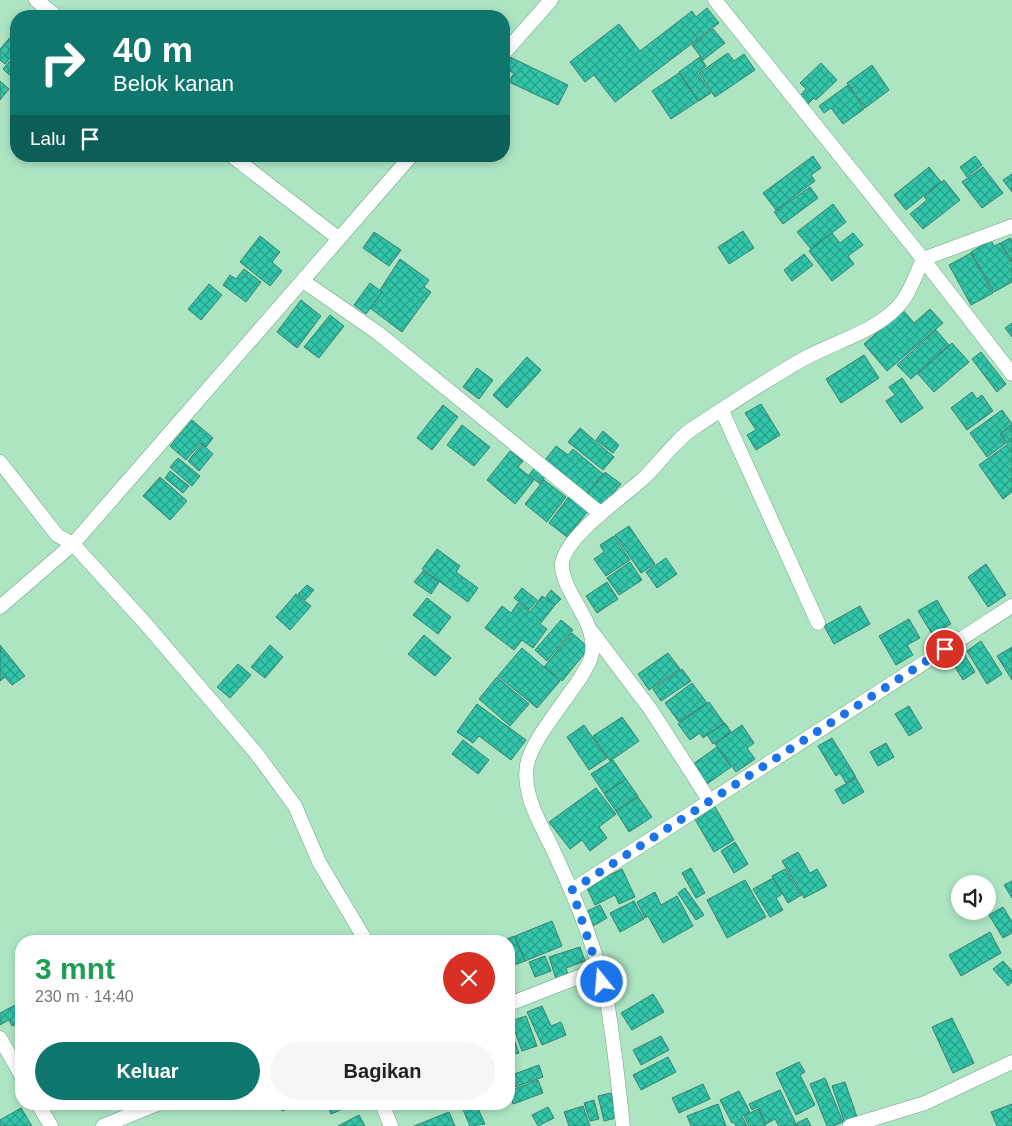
<!DOCTYPE html>
<html lang="id">
<meta charset="utf-8">
<style>
body{margin:0;font-family:Helvetica,sans-serif;background:#f6f6f6;color:#222;height:100vh;display:flex;flex-direction:column;font-size:19px;white-space:nowrap}
*{box-sizing:border-box;margin:0}
p{font-size:16px;color:#767676}
.icon{flex:none;width:28px;height:28px;fill:none;stroke:currentColor;stroke-width:2;stroke-linecap:round;stroke-linejoin:round}
.map{position:relative;flex:1;overflow:hidden}
.sheet{position:absolute;left:15px;top:935px;width:500px;height:175px;display:flex;flex-direction:column;background:#fff;border-radius:20px;box-shadow:0 2px 8px #0003}
.sheet>*{flex:none}
.banner{position:absolute;left:10px;top:10px;width:500px;height:152px;border-radius:20px;box-shadow:0 2px 8px #0003;background:#0f766e;color:#fff;overflow:hidden}
.tools{position:absolute;left:951px;top:875px;display:grid;gap:10px}
.tools a{display:grid;place-items:center;width:45px;height:45px;border-radius:50%;background:#fff;box-shadow:0 2px 8px #0003;font-size:25px}
.pin{position:absolute;display:grid;place-items:center;width:42px;height:42px;color:#fff;margin:-21px;border:2px solid #fff;border-radius:50%;box-shadow:0 1px 5px #0007}
.me{position:absolute;width:55px;margin:-28px;rotate:343deg;stroke-linejoin:round;filter:drop-shadow(0 0 4px #0008)}
.turn{display:flex;align-items:center;gap:18px;height:105px;padding:0 20px;font-size:22px}
.turn .icon{width:65px;height:65px;stroke-width:2.5}
.turn b{display:block;font-size:35px;line-height:42px}
.then{display:flex;align-items:center;height:48px;padding:0 20px;background:#0003;gap:10px;font-size:19px}
.round{display:grid;place-items:center;flex:none;width:52px;height:52px;border-radius:26px;background:#f6f6f6}
.overview{display:flex;align-items:center;justify-content:space-between;height:85px;padding:0 20px}
h1{font-size:30px;font-weight:600;line-height:38px;color:#1e9e55}
.button{display:flex;gap:10px;margin-top:auto;padding:10px 20px}
.button a{flex:1;height:58px;border-radius:30px;background:#0f766e;color:#fff;font-size:20px;font-weight:600;line-height:58px;text-align:center}
.button a+a{background:#f6f6f6;color:#222}
.map>svg:first-child{display:block}
.building{fill:url(#building-cross-hatch);stroke:#3c8071}
.lines{fill:none;stroke-linecap:round;stroke-linejoin:round}
.minor-casing{stroke:#6da282;stroke-width:15}
.minor{stroke:#fff;stroke-width:14}
.route{stroke:#1a73e8;stroke-width:9;stroke-dasharray:0 16.2}
</style>
<div class="map">
<svg width="1012" height="1126" viewBox="0 0 1012 1126">
<defs>
<pattern id="building-cross-hatch" width="8" height="8" patternUnits="userSpaceOnUse" patternTransform="scale(1.25)"><rect width="8" height="8" fill="#31c5aa"/><path d="M0 0l8 8M0 8l8-8" fill="none" stroke="#28a08a"/></pattern>
</defs>
<rect width="100%" height="100%" fill="#ade5c3"/>
<g class="building">
<path d="M707,8L719,23L615,102L594,75L585,82L570,62L619,24L640,51L692,11L696,17Z"/>
<path d="M713,29L725,43L703,60L692,45Z"/>
<path d="M15,32L16,51L5,64L0,60V49Z"/>
<path d="M728,53L734,61L744,54L755,70L715,97L699,73Z"/>
<path d="M16,54V81L3,69Z"/>
<path d="M510,57L568,85L558,105L509,82L514,73L505,69Z"/>
<path d="M700,57L706,66L697,73L711,93L699,101L679,72Z"/>
<path d="M821,63L837,80L816,100L814,98L807,105L799,97L806,89L800,83Z"/>
<path d="M872,65L889,90L865,108L847,83Z"/>
<path d="M679,73L698,101L671,119L652,91Z"/>
<path d="M0,81L9,89L0,100Z"/>
<path d="M848,85L864,109L843,124L831,108L824,113L819,106Z"/>
<path d="M813,156L821,168L811,175L815,181L776,210L763,193Z"/>
<path d="M975,156L982,165L967,177L960,167Z"/>
<path d="M929,167L941,182L906,210L894,195Z"/>
<path d="M983,167L1003,193L982,208L962,182Z"/>
<path d="M1012,174V192L1003,180Z"/>
<path d="M944,180L960,200L923,229L910,214L927,200L924,197Z"/>
<path d="M810,187L818,198L783,224L774,212Z"/>
<path d="M833,204L846,222L811,249L797,232Z"/>
<path d="M743,231L754,248L729,264L718,247Z"/>
<path d="M374,232L401,250L389,266L363,248Z"/>
<path d="M832,233L840,243L853,233L863,245L848,256L854,264L832,281L809,251Z"/>
<path d="M260,236L280,252L272,262L282,271L270,286L240,262Z"/>
<path d="M1010,238L1012,241V262L1001,243Z"/>
<path d="M991,240L994,246L1000,243L1012,264V282L994,292L971,252Z"/>
<path d="M971,253L993,293L971,305L949,265Z"/>
<path d="M804,254L813,265L792,281L784,270Z"/>
<path d="M400,259L429,280L424,287L431,292L402,332L370,308L382,292L380,290Z"/>
<path d="M244,269L261,282L246,302L223,285L230,275L236,279Z"/>
<path d="M370,283L382,292L366,314L354,305Z"/>
<path d="M209,284L222,295L201,320L188,309Z"/>
<path d="M301,300L321,316L297,348L277,332Z"/>
<path d="M930,309L943,323L887,371L864,344L903,310L914,323Z"/>
<path d="M330,315L344,326L319,358L304,347Z"/>
<path d="M1012,323V337L1005,328Z"/>
<path d="M936,330L949,345L911,379L897,365Z"/>
<path d="M952,343L969,362L934,392L918,374Z"/>
<path d="M981,352L1006,384L997,392L972,359Z"/>
<path d="M864,355L879,378L841,403L826,379Z"/>
<path d="M527,357L541,370L507,408L493,395Z"/>
<path d="M477,368L493,380L479,399L463,387Z"/>
<path d="M902,378L923,408L901,423L886,401L895,395L889,387Z"/>
<path d="M972,392L977,399L982,395L993,411L967,430L951,408Z"/>
<path d="M761,404L780,435L756,450L747,435L756,430L745,413Z"/>
<path d="M443,405L458,417L432,450L417,438Z"/>
<path d="M1002,410L1012,424L1000,434L1006,443L987,457L970,433Z"/>
<path d="M192,420L213,438L206,447L201,443L186,460L170,446Z"/>
<path d="M462,425L490,447L474,466L447,445Z"/>
<path d="M1012,425V492L1003,499L979,465L1008,444L1001,434Z"/>
<path d="M580,428L614,457L603,470L568,442Z"/>
<path d="M603,431L619,445L613,453L596,440Z"/>
<path d="M202,444L213,454L199,471L188,461Z"/>
<path d="M556,446L568,455L573,449L603,474L583,498L542,464Z"/>
<path d="M510,451L523,461L518,467L534,480L515,504L487,480Z"/>
<path d="M178,458L200,476L192,486L170,467Z"/>
<path d="M537,464L548,473L540,484L529,475Z"/>
<path d="M170,471L189,486L183,493L165,478Z"/>
<path d="M605,472L621,484L600,509L585,497Z"/>
<path d="M160,477L187,501L170,520L143,496Z"/>
<path d="M544,480L566,497L547,522L525,504Z"/>
<path d="M570,495L589,510L567,537L549,523Z"/>
<path d="M629,526L655,564L641,573L615,535Z"/>
<path d="M614,536L630,560L606,576L594,559L604,552L600,545Z"/>
<path d="M437,549L460,566L456,572L478,588L468,602L422,569Z"/>
<path d="M666,558L677,574L657,588L646,572Z"/>
<path d="M630,562L642,580L619,595L607,578Z"/>
<path d="M986,564L1006,595L988,607L968,577Z"/>
<path d="M423,571L439,582L431,594L414,582Z"/>
<path d="M607,582L618,599L597,613L586,596Z"/>
<path d="M307,585L314,590L305,600L298,594Z"/>
<path d="M522,588L537,600L529,610L514,598Z"/>
<path d="M551,590L561,599L555,605L546,597Z"/>
<path d="M296,594L311,606L290,630L276,617Z"/>
<path d="M542,596L555,605L540,624L547,629L533,648L522,640L514,650L485,628L502,606L511,613L518,603L530,612Z"/>
<path d="M427,598L451,617L438,634L413,615Z"/>
<path d="M937,600L951,624L932,634L918,611Z"/>
<path d="M860,606L870,624L834,644L824,626Z"/>
<path d="M909,619L920,638L907,645L913,655L896,665L879,636Z"/>
<path d="M561,620L573,630L547,661L535,650Z"/>
<path d="M572,633L589,648L562,681L544,667Z"/>
<path d="M424,635L451,658L435,676L408,654Z"/>
<path d="M981,641L1002,674L987,684L967,651Z"/>
<path d="M0,645L25,676L12,685L5,677L0,681Z"/>
<path d="M270,645L283,657L265,678L251,667Z"/>
<path d="M960,647L975,672L963,680L947,654Z"/>
<path d="M1012,647V680L997,656Z"/>
<path d="M522,648L560,681L537,708L498,676Z"/>
<path d="M668,653L680,669L649,690L638,674Z"/>
<path d="M238,664L251,675L230,698L217,687Z"/>
<path d="M682,669L691,681L661,701L653,689Z"/>
<path d="M497,677L529,704L510,726L479,699Z"/>
<path d="M692,683L707,703L679,722L665,703Z"/>
<path d="M709,702L724,723L703,738L700,733L690,740L678,724Z"/>
<path d="M477,704L526,740L511,760L479,736L473,743L457,732Z"/>
<path d="M909,706L922,728L909,736L895,714Z"/>
<path d="M622,717L639,741L610,761L593,736Z"/>
<path d="M725,723L731,732L713,744L707,735Z"/>
<path d="M584,725L607,758L589,770L567,737Z"/>
<path d="M742,725L754,743L747,748L755,759L736,772L715,744Z"/>
<path d="M832,738L856,777L846,783L840,773L836,776L818,746Z"/>
<path d="M463,740L489,760L478,774L452,754Z"/>
<path d="M886,743L894,757L878,766L870,752Z"/>
<path d="M717,747L731,767L707,784L693,764Z"/>
<path d="M613,760L626,779L604,793L591,774Z"/>
<path d="M856,778L864,792L843,804L835,790Z"/>
<path d="M626,779L638,796L616,811L604,794Z"/>
<path d="M596,788L616,814L599,827L607,838L590,851L582,840L570,849L549,822Z"/>
<path d="M638,797L652,817L629,832L616,811Z"/>
<path d="M714,805L734,840L714,852L693,816Z"/>
<path d="M735,842L748,864L734,873L721,851Z"/>
<path d="M798,852L810,873L817,869L827,886L804,898L782,861Z"/>
<path d="M691,868L705,893L696,898L682,873Z"/>
<path d="M622,869L635,897L619,904L615,895L595,905L586,886Z"/>
<path d="M785,869L801,895L788,903L772,876Z"/>
<path d="M773,878L782,894L776,898L783,910L770,917L753,889Z"/>
<path d="M745,880L766,917L727,938L707,900Z"/>
<path d="M1012,881V898L1004,885Z"/>
<path d="M685,888L704,915L696,920L678,893Z"/>
<path d="M655,892L661,905L677,896L693,926L663,943L648,916L645,918L637,902Z"/>
<path d="M634,901L644,919L620,932L610,913Z"/>
<path d="M600,905L607,918L593,926L585,912Z"/>
<path d="M1003,907L1012,922V933L1003,938L989,915Z"/>
<path d="M552,921L562,946L525,961L515,936Z"/>
<path d="M990,932L1001,953L961,976L949,955Z"/>
<path d="M514,936L525,961L509,967V941H502Z"/>
<path d="M580,947L585,961L566,968L568,975L556,979L549,957Z"/>
<path d="M545,956L551,971L535,977L529,962Z"/>
<path d="M1003,961L1012,971V982L1008,986L993,969Z"/>
<path d="M653,994L664,1012L632,1030L621,1013Z"/>
<path d="M21,1002V1022L12,1026L9,1020L0,1025V1013Z"/>
<path d="M542,1006L551,1026L561,1022L566,1035L542,1045L527,1012Z"/>
<path d="M526,1016L537,1046L522,1051L511,1021Z"/>
<path d="M952,1018L974,1063L953,1073L932,1027Z"/>
<path d="M509,1025L519,1053L511,1055L509,1048Z"/>
<path d="M661,1036L669,1050L641,1065L633,1050Z"/>
<path d="M668,1057L676,1072L641,1090L633,1075Z"/>
<path d="M799,1062L805,1072L800,1075L815,1105L796,1115L776,1073Z"/>
<path d="M539,1065L543,1077L509,1089V1076Z"/>
<path d="M825,1078L843,1122L833,1126H827L810,1084Z"/>
<path d="M538,1080L543,1093L513,1104L509,1091Z"/>
<path d="M845,1082L857,1117L844,1121L832,1086Z"/>
<path d="M703,1084L710,1099L679,1113L672,1098Z"/>
<path d="M780,1090L797,1126H779L775,1119L766,1124L758,1107L752,1110L749,1104Z"/>
<path d="M739,1091L750,1112L742,1116L747,1126H736L734,1122L732,1123L720,1100Z"/>
<path d="M611,1093L616,1118L604,1121L598,1096Z"/>
<path d="M594,1100L599,1119L590,1121L584,1103Z"/>
<path d="M279,1104H293L294,1107L282,1111Z"/>
<path d="M327,1104H352V1105L331,1114Z"/>
<path d="M464,1104H476L485,1124L470,1126L461,1105Z"/>
<path d="M718,1104L726,1126H691L687,1116Z"/>
<path d="M1012,1104V1126H997L991,1112Z"/>
<path d="M583,1106L590,1126H569L564,1112Z"/>
<path d="M548,1107L554,1118L538,1126L532,1115Z"/>
<path d="M21,1108L32,1126H0V1120Z"/>
<path d="M758,1109L766,1126H749L744,1116Z"/>
<path d="M449,1112L455,1126H414Z"/>
<path d="M359,1115L365,1126H338Z"/>
<path d="M807,1118L811,1126H798L797,1123Z"/>
</g>
<g class="lines">
<g class="minor-casing">
<g id="minor">
<path d="M36,0L56,16"/>
<path d="M715,0L923,259L1012,374"/>
<path d="M504,53L551,0"/>
<path d="M232,156L338,238"/>
<path d="M303,281L378,333L600,513"/>
<path d="M722,411L818,623"/>
<path d="M0,462L57,535L73,544L145,623L256,753L295,806L319,862L366,941"/>
<path d="M0,607L73,544L411,156"/>
<path d="M592,632L651,710L709,800"/>
<path d="M572,890L1012,606"/>
<path d="M509,1004L599,969"/>
<path d="M0,1038L21,1075"/>
<path d="M38,1104L51,1126"/>
<path d="M382,1104L391,1126"/>
<path d="M103,1126L157,1104"/>
<path d="M623,1126C618,1083 614,1039 606,996C597,950 574,895 554,852C542,826 522,796 527,765C531,741 566,700 581,677C585,669 591,662 592,653C597,621 565,597 562,567C560,539 626,495 645,477C661,461 676,439 695,427C732,403 769,378 807,357C839,340 882,330 904,299C912,287 917,272 923,259L1012,226"/>
<path d="M850,1126L925,1103L1012,1062"/>
</g>
</g>
<use href="#minor" class="minor"/>
</g>
<g class="lines">
<path class="route" d="M602,982L572,890L945,649"/>
</g>
</svg>
<div class="tools">
<a><svg class="icon" aria-label="sound" viewBox="0 0 24 24"><path d="M4 9h4l5-4v14l-5-4H4zM17 9q2 3 0 6"/></svg></a>
</div>
<div class="pin" style="left:945px;top:649px;background:#d93025"><svg class="icon" aria-label="arrive" viewBox="0 0 24 24"><path d="M6 21V4h12l-3 4 3 4H6"/></svg></div>
<svg class="me" style="left:602px;top:982px" viewBox="-20 -20 40 40"><circle r="17" fill="#1a73e8" stroke="#fff" stroke-width="3"/><path d="M0-11L8 9 0 5-8 9z" fill="#fff"/></svg>
<div class="banner">
<div class="turn"><svg class="icon" aria-label="right" viewBox="0 0 24 24"><path d="M7 20v-9h11M14 6l5 5-5 5"/></svg><div><b>40 m</b>Belok kanan</div></div>
<div class="then">Lalu<svg class="icon" aria-label="arrive" viewBox="0 0 24 24"><path d="M6 21V4h12l-3 4 3 4H6"/></svg></div>
</div>
<section class="sheet">
<div class="overview"><div><h1>3 mnt</h1><p>230 m · 14:40</p></div><a class="round" style="background:#d93025;color:#fff"><svg class="icon" aria-label="close" viewBox="0 0 24 24"><path d="M6 6l12 12M18 6L6 18"/></svg></a></div>
<div class="button"><a>Keluar</a><a>Bagikan</a></div>
</section>
</div>
